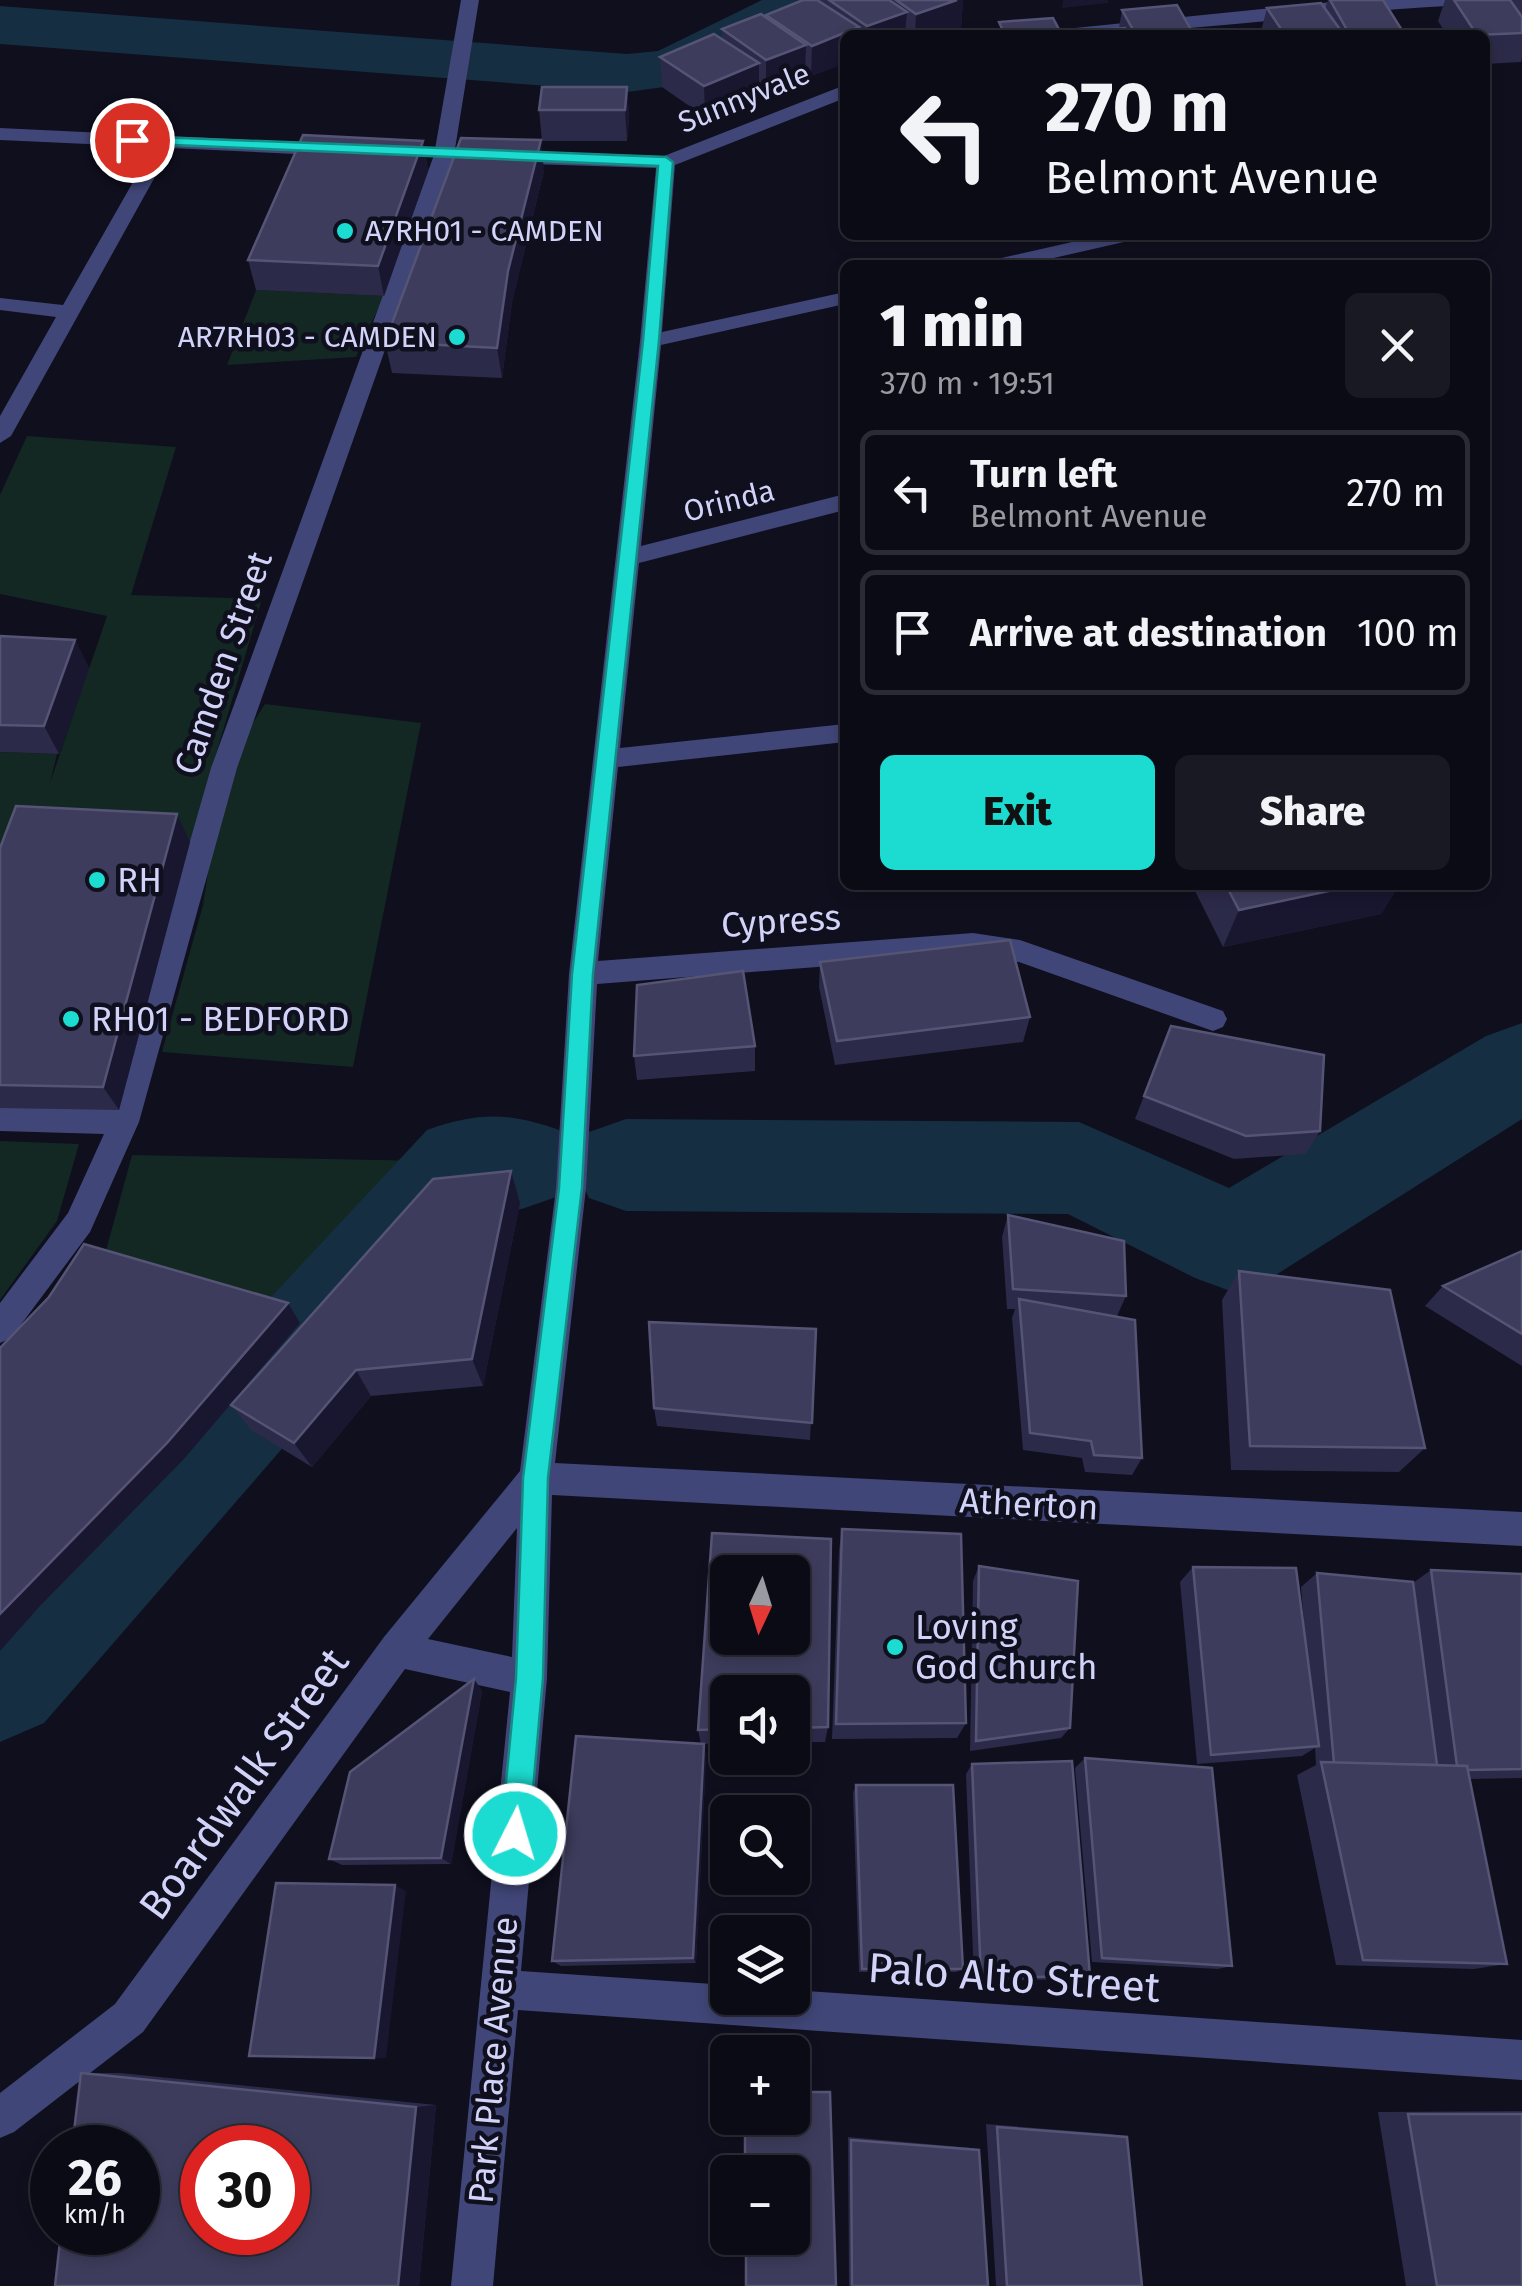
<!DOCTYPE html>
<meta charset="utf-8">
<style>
body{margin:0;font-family:"Fira Sans",sans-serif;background:#191923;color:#f1f3f6;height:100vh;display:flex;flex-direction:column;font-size:38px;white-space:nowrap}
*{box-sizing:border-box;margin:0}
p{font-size:32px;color:#9a9ba1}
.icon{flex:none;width:55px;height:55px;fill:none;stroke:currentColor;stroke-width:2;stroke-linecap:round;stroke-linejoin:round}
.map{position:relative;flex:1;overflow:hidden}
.side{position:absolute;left:840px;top:260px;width:650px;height:630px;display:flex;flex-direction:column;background:#0b0b16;border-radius:15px;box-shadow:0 5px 15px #0003,0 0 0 2px #2b2b35}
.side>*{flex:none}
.top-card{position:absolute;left:840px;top:30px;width:650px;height:210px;border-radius:15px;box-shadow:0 5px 15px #0003,0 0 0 2px #2b2b35;background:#0b0b16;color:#f1f3f6;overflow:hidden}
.needle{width:65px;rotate:184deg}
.tools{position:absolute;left:710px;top:1555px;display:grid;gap:20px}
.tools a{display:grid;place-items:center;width:100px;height:100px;border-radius:15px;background:#0b0b16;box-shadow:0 5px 15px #0003,0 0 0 2px #2b2b35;font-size:50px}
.speed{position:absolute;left:30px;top:2125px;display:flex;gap:20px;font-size:50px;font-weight:700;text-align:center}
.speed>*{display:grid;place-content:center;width:130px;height:130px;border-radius:50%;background:#0b0b16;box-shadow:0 5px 15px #0003,0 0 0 2px #2b2b35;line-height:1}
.speed small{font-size:25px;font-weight:400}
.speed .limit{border:15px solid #d22;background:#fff;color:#111}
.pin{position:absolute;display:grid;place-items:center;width:85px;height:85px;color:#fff;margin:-42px;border:5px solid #fff;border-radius:50%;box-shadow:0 2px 10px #0007}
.me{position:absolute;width:110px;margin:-55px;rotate:5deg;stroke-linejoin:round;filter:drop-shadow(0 0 8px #0008)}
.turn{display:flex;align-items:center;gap:35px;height:210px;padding:0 40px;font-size:45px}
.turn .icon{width:130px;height:130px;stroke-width:2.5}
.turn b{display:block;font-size:70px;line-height:85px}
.round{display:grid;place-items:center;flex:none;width:105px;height:105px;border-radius:15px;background:#191923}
.head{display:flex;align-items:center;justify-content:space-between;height:170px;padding:0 40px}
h1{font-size:60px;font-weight:800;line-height:75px}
.action{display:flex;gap:20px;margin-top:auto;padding:20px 40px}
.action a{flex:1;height:115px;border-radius:15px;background:#1cdbd0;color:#111;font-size:40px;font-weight:800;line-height:115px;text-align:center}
.action a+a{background:#191923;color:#f1f3f6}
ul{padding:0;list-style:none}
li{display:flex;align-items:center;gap:30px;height:125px;margin:0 20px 15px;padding:0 20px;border:5px solid #2b2b35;border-radius:15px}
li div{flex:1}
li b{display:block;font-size:38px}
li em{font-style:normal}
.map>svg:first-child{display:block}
.green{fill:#132723}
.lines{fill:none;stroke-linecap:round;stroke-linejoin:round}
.river{fill:#152e42;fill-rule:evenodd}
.minor{fill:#404677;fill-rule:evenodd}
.wall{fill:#2c2a49;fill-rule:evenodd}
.shaded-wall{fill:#191730}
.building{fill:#3d3c5c;stroke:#555475;stroke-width:2.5;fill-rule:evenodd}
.route{fill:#1cdbd0;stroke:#128e87;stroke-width:2.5}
.poi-dot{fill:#1cdbd0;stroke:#0f0f1e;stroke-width:4}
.labels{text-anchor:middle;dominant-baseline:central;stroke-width:9;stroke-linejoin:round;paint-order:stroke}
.far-street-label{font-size:30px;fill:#d2d3f9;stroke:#0f0f1e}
.far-poi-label{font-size:30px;fill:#d2d3f9;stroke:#0f0f1e;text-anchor:start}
.street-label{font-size:35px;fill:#d2d3f9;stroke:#0f0f1e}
.poi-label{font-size:35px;fill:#d2d3f9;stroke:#0f0f1e;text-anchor:start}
.near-street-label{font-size:42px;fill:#d2d3f9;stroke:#0f0f1e}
</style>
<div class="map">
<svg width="1522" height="2286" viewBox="0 0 1522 2286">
<rect width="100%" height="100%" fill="#0f0f1e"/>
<g class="green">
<path d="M256,290L384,296L356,357L227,365Z"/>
<path d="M27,436L176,447L131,595L262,599L190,842L0,919V752L57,754L50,783L107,616L0,594V495Z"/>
<path d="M265,704L421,723L353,1067L162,1052L203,905L224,768Z"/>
<path d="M0,1141L79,1144L57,1221L0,1300Z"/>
<path d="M132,1155L429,1161L300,1323L102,1265Z"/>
</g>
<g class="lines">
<g class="river">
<path d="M762,0H831L803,29L694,83L627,92L0,44V6L627,54L658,51Z"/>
<path d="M1522,1023V1119L1271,1278L1233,1292L1195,1278L1068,1214L626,1211L589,1198L574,1166L559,1196L522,1209H490L44,1723L0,1742V1587L427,1130C477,1112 509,1112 559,1130L574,1162L589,1132L626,1119L1079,1122L1229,1188L1486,1036Z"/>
</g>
<g class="minor">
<path d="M461,0H479L454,155L237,768L139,1122L90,1232L11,1338L0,1343V1303L68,1213L104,1134L0,1131V1105L113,1109L211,768L434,155Z"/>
<path d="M1352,0H1481L1472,5C1330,10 1188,35 1046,35L1055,30Z"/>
<path d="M845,85V98L675,165L662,332L845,292V304L661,345L641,546L845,494V510L639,563L620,748L845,724V742L618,767L598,961L973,933L1020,940L1223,1011L1227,1019L1223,1027L1213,1031L1019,962L973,955L597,984L586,1188L555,1463L1522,1512V1546L552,1495L547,1678L521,1971L728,1985V1998H792V1990L1522,2040V2080L518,2010L493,2286H451L510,1692L405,1669L143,2032L14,2132L0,2138V2093L115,2004L384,1637L520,1471L556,1188L569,974L640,341L656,168L502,163L492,157L502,151L664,156ZM517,1528L512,1657L428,1639Z"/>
<path d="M0,128L337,144L347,150L337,156L171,148L11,436L0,443V416L56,317L0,310V298L63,305L153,147L0,140Z"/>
<path d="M1103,235H1140L1137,239L1023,265H985L988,261Z"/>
</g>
</g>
<g class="wall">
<path d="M821,0H963L961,28L941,35H845V63L811,76L805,72V75L766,90L759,85V93L705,117L662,87L660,57L722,39V29L766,17V15L821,2Z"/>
<path d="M1328,0H1383L1405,35H1260L1267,8L1325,9Z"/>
<path d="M1445,0H1522V58L1521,62L1485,64V35H1447L1438,21Z"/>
<path d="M1122,10L1194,35H1068V33L1119,28Z"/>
<path d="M627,87L629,118L627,141H542L539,110Z"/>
<path d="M423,141L428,171L384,296L256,290L248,260Z"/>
<path d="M544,171L512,302L502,378L392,373L385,342Z"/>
<path d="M0,636L75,640L89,669L59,754L0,752Z"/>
<path d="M190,842L119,1110L0,1108V848Z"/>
<path d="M1192,885H1399L1381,914L1223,947Z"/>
<path d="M820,962L1030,1017L1023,1042L835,1065L819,987Z"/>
<path d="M1171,1026L1320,1131L1306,1154L1234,1159L1135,1119Z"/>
<path d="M755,1046V1071L637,1080L634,1056Z"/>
<path d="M511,1171L520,1203L483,1386L371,1396L312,1467L251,1430L231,1405Z"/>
<path d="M1008,1215L1126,1296L1117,1316L1142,1458L1132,1475L1085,1472L1082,1458L1023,1450L1012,1318L1015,1309H1007L1002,1237Z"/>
<path d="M1522,1251V1366L1425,1306L1443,1286Z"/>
<path d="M1239,1271L1425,1448L1399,1472L1231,1470L1222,1300Z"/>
<path d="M816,1329L810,1440L657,1426L654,1408Z"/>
<path d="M842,1529L966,1723L957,1738L832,1739L839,1550Z"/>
<path d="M712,1533L831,1539L828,1727L825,1742H792V1692H728V1743L701,1744L698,1730ZM728,1572H792V1638H728Z"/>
<path d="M979,1566L1070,1728L1061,1738L970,1751L973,1581Z"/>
<path d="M1193,1567L1306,1647L1301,1587L1317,1573L1413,1583L1431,1570L1522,1574V1778L1469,1779L1507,1964L1474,1969L1336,1965L1297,1775L1316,1765L1315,1748L1302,1756L1197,1764L1180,1582Z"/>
<path d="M474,1679L482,1691L451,1864L342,1865L329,1859Z"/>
<path d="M704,1744L706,1758L696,1963L561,1966L552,1961Z"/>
<path d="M1085,1758L1232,1966L1218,1969L1092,1962L1075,1768Z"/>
<path d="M972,1764L1090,1976L1080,1979L974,1981L966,1774Z"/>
<path d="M856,1785L963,1969L956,1972H859L853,1793Z"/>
<path d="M81,2073H120L436,2105L419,2286Z"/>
<path d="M1522,2111V2286H1406L1378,2112Z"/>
<path d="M986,2124L1110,2134L1127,2137L1142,2286H996Z"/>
<path d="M848,2137L972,2148L979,2150L988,2286H849Z"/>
</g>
<g class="shaded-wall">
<path d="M957,0H963L961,28L941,35H915L916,14Z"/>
<path d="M1063,0H1108V3L1062,8Z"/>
<path d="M907,12L905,35H867V26Z"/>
<path d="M859,27V35H845V63L811,76L812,46Z"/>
<path d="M806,45L805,75L766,90V60Z"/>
<path d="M759,63V93L705,117L704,86Z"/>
<path d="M627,87L629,118L627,141L625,110Z"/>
<path d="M541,140L544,171L512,302L502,378L497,348L508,271Z"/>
<path d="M423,141L428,171L384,296L378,266Z"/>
<path d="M75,640L89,669L59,754L44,726Z"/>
<path d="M177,814L190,842L119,1110L103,1087Z"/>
<path d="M1357,885H1399L1381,914L1223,947L1239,910Z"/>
<path d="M511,1171L520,1203L483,1386L472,1359Z"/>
<path d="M288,1303L300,1323L183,1460L39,1607L0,1651V1614Z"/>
<path d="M356,1370L371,1396L312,1467L294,1443Z"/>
<path d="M474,1679L482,1691L451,1864L441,1858Z"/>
<path d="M704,1744L706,1758L696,1963L693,1958Z"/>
<path d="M395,1885L406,1891L386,2058H374Z"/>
<path d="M436,2105L419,2286H398L416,2107Z"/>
</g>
<g class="building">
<path d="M803,0H817L859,27L812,46L766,15Z"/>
<path d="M829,0H889L907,12L867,26Z"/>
<path d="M896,0H957L916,14Z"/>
<path d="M1330,0H1383L1405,35H1350Z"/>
<path d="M1454,0H1510L1522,17V33L1477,35Z"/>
<path d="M1321,3L1344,35H1285L1267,8Z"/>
<path d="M1177,5L1194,35H1136L1122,10Z"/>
<path d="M761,14L806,45L766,60L722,29Z"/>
<path d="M1053,18L1062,35H1005L999,22Z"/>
<path d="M1125,28L1129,35H1070L1068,33Z"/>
<path d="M998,31L1000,35H957Z"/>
<path d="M714,34L759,63L704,86L660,57Z"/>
<path d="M542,87H627L625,110H539Z"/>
<path d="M303,135L423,141L378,266L248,260Z"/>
<path d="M461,138L541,140L508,271L497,348L385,342Z"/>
<path d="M0,636L75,640L44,726L0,725Z"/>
<path d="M16,806L177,814L103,1087L0,1085V848Z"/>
<path d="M1226,885H1357L1239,910Z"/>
<path d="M1010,940L1030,1017L837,1041L820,962Z"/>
<path d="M743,971L755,1046L634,1056L637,985Z"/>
<path d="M1171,1026L1324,1055L1320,1131L1246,1136L1144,1096Z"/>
<path d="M511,1171L472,1359L356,1370L294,1443L231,1405L433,1179Z"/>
<path d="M1008,1215L1124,1241L1126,1296L1013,1289Z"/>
<path d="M84,1244L288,1303L167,1443L0,1614V1348L49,1297Z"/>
<path d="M1522,1251V1334L1443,1286Z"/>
<path d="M1239,1271L1390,1290L1425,1448L1250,1446Z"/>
<path d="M1019,1299L1135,1320L1142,1458L1094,1455L1091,1441L1030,1433Z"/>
<path d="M649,1322L816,1329L812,1423L654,1408Z"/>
<path d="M842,1529L961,1534L966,1723L836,1724Z"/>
<path d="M712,1533L831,1539L828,1727L792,1728V1692H728V1729L698,1730ZM728,1572H792V1638H728Z"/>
<path d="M979,1566L1078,1581L1070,1728L976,1741Z"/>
<path d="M1193,1567L1296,1568L1319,1746L1211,1755Z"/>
<path d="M1431,1570L1522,1574V1769L1467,1770V1766H1457Z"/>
<path d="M1317,1573L1413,1582L1437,1765L1334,1763Z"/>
<path d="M474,1679L441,1858L329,1859L350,1772Z"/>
<path d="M576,1736L704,1744L693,1958L552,1961Z"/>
<path d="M1085,1758L1212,1768L1232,1966L1102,1958Z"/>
<path d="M1072,1761L1090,1976L981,1978L972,1764Z"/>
<path d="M1321,1762L1467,1766L1507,1964L1363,1960Z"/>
<path d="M856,1785H953L963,1969H862Z"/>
<path d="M276,1883L395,1885L374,2058L249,2056Z"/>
<path d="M81,2073L416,2107L398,2286H55L61,2232H138V2148H72ZM202,2148H288V2232H202Z"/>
<path d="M792,2092H830L836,2286H746V2238H792V2172H745V2118H792Z"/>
<path d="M1408,2114H1522V2286H1437Z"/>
<path d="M997,2127L1127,2137L1142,2286H1007Z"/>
<path d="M851,2140L979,2150L988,2286H852Z"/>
</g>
<path class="route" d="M132,136L666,157L673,162L659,341L593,974L582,1188L548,1478L543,1678L529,1834L525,1844L515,1848L505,1844L501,1834L516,1678L523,1478L559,1188L572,974L643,341L658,166L127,143L125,140Z"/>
<g class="poi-dot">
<circle cx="345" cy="231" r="10"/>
<circle cx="457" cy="337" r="10"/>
<circle cx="97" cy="880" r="10"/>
<circle cx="71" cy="1019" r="10"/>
<circle cx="895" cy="1647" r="10"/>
</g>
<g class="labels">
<g class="far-street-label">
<text transform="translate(744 98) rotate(-22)">Sunnyvale</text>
<text transform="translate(729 501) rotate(-14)">Orinda</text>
</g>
<g class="far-poi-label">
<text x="365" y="231">A7RH01 - CAMDEN</text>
<text x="437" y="337" text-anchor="end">AR7RH03 - CAMDEN</text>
</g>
<g class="street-label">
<text transform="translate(223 663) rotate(-71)">Camden Street</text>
<text transform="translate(781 921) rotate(-4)">Cypress</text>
<text transform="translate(1029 1504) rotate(3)">Atherton</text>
<text transform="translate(493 2060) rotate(-85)">Park Place Avenue</text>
</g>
<g class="poi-label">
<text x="117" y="880">RH</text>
<text x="91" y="1019">RH01 - BEDFORD</text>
<text x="915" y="1627">Loving<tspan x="915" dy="40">God Church</tspan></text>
</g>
<g class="near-street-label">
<text transform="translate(244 1784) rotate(-54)">Boardwalk Street</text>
<text transform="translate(1014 1978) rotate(4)">Palo Alto Street</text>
</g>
</g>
</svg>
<div class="tools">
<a><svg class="needle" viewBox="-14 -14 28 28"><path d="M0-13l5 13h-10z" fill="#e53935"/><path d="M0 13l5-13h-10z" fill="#9a9ba1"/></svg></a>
<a><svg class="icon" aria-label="sound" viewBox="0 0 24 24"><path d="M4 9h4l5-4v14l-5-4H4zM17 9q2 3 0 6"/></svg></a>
<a><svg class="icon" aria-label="search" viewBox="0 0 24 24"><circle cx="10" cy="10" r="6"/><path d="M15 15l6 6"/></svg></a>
<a><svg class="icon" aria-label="layers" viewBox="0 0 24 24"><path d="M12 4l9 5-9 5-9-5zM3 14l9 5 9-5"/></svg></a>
<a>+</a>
<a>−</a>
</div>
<div class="speed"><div>26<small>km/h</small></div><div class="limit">30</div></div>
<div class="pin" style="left:132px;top:140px;background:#d93025"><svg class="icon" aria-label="arrive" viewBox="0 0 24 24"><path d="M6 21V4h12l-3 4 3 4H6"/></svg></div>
<svg class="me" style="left:515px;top:1834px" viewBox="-20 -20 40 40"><circle r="17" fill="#1cdbd0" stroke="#fff" stroke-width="3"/><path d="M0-11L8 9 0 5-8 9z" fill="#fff"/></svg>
<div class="top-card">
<div class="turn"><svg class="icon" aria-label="left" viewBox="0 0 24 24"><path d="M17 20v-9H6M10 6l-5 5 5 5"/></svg><div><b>270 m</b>Belmont Avenue</div></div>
</div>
<section class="side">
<div class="head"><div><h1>1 min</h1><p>370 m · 19:51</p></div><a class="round"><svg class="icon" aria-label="close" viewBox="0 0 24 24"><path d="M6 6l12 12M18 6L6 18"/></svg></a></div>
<ul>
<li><svg class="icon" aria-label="left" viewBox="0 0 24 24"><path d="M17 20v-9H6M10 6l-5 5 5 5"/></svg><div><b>Turn left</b><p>Belmont Avenue</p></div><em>270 m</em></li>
<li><svg class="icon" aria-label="arrive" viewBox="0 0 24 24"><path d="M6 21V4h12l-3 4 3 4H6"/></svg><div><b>Arrive at destination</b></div><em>100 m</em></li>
</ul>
<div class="action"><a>Exit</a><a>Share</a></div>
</section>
</div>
